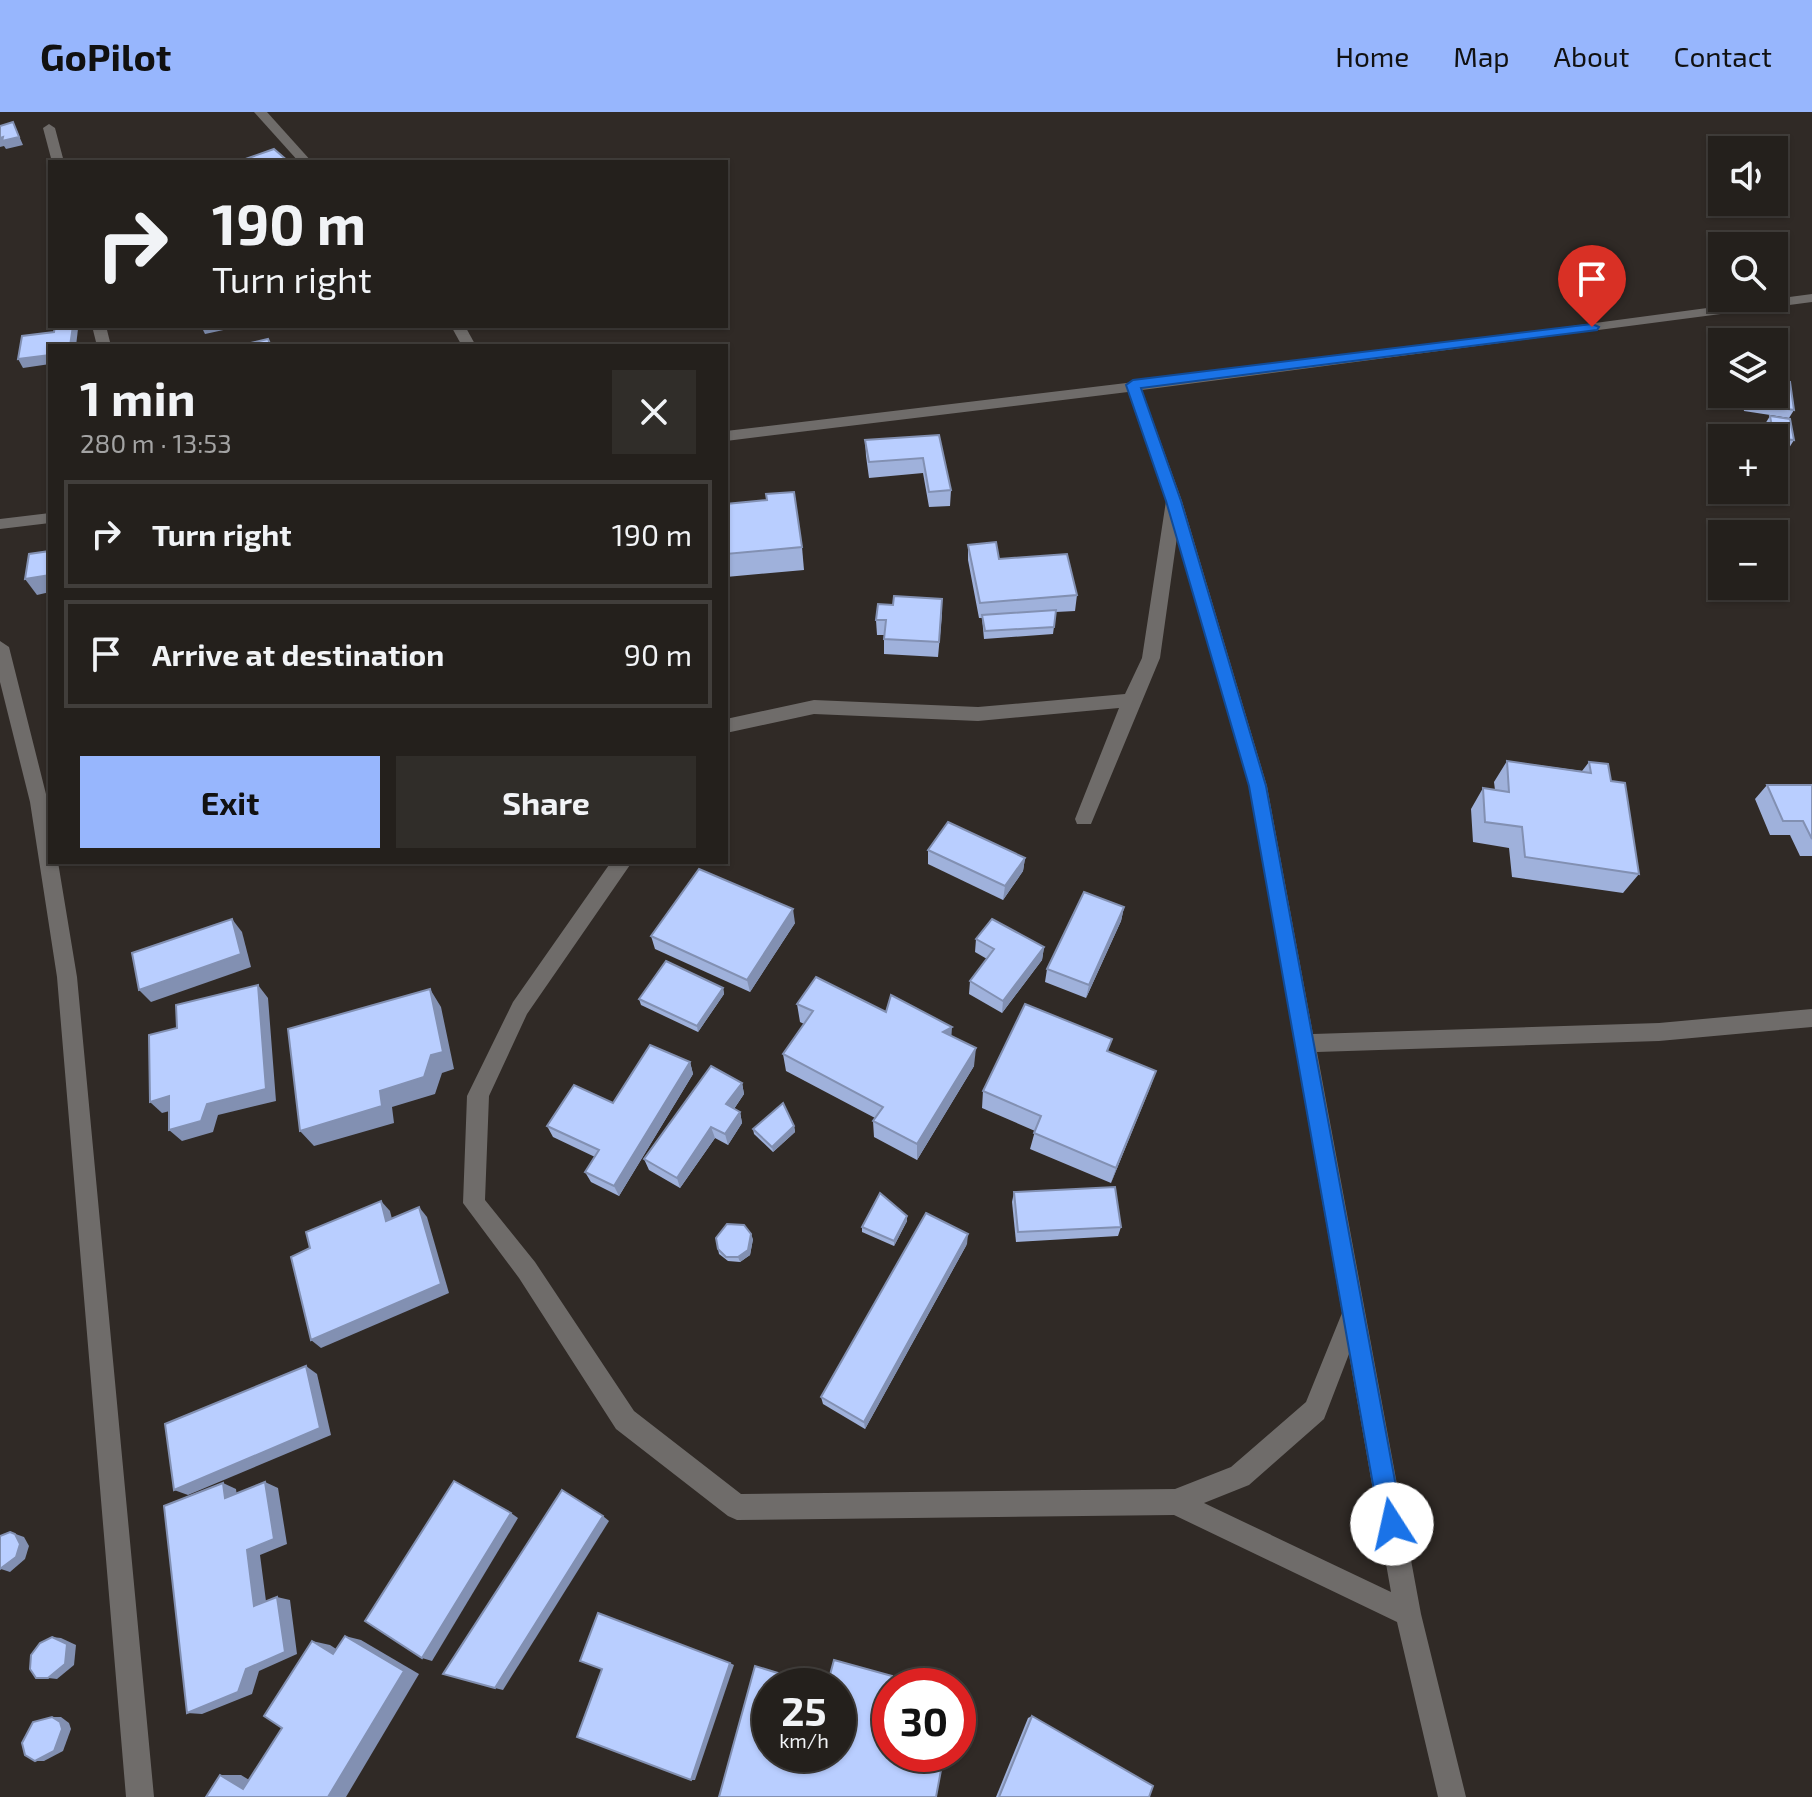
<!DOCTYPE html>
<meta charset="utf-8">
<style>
body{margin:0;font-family:"Exo 2",sans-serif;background:#302d29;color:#f1f3f6;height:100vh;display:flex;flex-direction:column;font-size:30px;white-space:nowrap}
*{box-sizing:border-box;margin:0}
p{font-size:26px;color:#a3a3a3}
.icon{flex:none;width:44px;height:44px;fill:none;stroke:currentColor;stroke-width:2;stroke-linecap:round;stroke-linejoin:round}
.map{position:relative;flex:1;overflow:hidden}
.details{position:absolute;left:48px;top:232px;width:680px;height:520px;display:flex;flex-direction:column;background:#24201c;border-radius:0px;box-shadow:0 2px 6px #0004,0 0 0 2px #413e3b}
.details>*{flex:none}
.guide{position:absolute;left:48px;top:48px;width:680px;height:168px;border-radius:0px;box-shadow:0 2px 6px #0004,0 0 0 2px #413e3b;background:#24201c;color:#f1f3f6;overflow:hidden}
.tools{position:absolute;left:1708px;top:24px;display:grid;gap:16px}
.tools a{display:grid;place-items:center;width:80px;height:80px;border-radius:0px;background:#24201c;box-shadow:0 2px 6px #0004,0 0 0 2px #413e3b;font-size:40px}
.speed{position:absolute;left:752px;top:1556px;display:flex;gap:16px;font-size:40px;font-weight:700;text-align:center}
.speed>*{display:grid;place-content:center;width:104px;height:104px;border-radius:50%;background:#24201c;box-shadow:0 2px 6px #0004,0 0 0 2px #413e3b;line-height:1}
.speed small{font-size:20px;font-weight:400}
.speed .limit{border:12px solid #d22;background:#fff;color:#111}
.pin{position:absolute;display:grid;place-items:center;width:68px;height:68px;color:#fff;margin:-82px -34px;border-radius:50% 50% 50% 0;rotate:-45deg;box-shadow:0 0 8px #0007}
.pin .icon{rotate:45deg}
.me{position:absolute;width:88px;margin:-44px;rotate:350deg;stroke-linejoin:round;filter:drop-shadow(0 0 6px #0008)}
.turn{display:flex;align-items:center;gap:28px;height:168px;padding:0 32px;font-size:36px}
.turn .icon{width:104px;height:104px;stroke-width:2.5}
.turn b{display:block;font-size:56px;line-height:68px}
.round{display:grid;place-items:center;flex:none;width:84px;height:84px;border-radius:0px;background:#302d29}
.head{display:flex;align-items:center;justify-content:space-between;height:136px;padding:0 32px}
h1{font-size:48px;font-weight:700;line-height:60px}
.primary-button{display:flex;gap:16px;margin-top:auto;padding:16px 32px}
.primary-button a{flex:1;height:92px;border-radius:0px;background:#97b6fd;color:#111;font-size:32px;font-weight:700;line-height:92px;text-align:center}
.primary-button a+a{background:#302d29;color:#f1f3f6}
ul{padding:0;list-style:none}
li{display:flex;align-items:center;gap:24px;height:108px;margin:0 16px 12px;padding:0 16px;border:4px solid #413e3b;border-radius:0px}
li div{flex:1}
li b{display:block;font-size:30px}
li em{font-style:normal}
header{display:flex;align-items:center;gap:48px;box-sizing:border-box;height:112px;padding:0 40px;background:#97b6fd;color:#111}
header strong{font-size:38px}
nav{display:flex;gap:44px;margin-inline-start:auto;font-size:28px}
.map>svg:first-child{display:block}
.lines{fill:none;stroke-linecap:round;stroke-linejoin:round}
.minor{fill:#6f6c6a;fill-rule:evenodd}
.wall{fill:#9fb1db}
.shaded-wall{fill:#8290b2}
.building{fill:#b9ceff;stroke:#8290b2;stroke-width:2}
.route{fill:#1a73e8;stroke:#114b97;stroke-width:2}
</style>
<header>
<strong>GoPilot</strong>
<nav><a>Home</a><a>Map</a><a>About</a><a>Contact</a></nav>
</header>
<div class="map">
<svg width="1812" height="1685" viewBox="0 0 1812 1685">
<rect width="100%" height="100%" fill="#302a26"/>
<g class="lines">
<g class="minor">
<path d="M254,0H267L312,50H299Z"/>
<path d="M49,12L55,16L64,50H52L43,16Z"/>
<path d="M1812,182V190L1142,278L1182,389L1267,674L1313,922L1659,911L1812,897V915L1659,929L1317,940L1421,1502L1466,1685H1438L1397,1510L1174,1403L737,1408L728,1404L616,1317L519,1166L463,1091L467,984L513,890L611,750H632L527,902L489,984L485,1088L535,1150L634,1299L741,1382L1175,1377L1231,1355L1306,1290L1342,1201L1249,674L1177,425L1160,546L1091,712H1077L1075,707L1119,596L978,609L814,602L726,621V607L814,588L978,595L1125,582L1142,546L1166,389L1128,280L726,329V319L1310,249ZM1349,1242L1391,1480L1204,1391L1249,1373L1324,1307Z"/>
<path d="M92,214H106L111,234H97Z"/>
<path d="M451,214H465L476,234H462Z"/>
<path d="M50,401V411L0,417V407Z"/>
<path d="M0,529L9,535L48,690L50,750H58L77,865L154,1685H126L57,865L30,690L0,570Z"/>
</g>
</g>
<g class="wall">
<path d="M1741,282H1774L1794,298L1789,306L1744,299Z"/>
<path d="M1770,304L1794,328L1789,336L1774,334V326H1768L1765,312Z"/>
<path d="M939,323L951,378L950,394L929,395L923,361L869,366L866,344L865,328Z"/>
<path d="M726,392L802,435L804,458L726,465Z"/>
<path d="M968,433L1077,483L1075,499L1056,500L1053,522L984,527L982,506H979L968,448Z"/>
<path d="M942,502L938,545L884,542V523H877L876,508Z"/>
<path d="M1507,649L1582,659L1589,650L1611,669L1639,762L1623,781L1512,765L1509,736L1473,730L1471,697L1483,676L1495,678L1494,670Z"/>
<path d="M1767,673H1812V744H1800L1790,723H1770L1755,687Z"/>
<path d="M928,738L1025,746L1023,759L1003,788L928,752Z"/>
<path d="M1124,795L1121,809L1086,886L1045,870L1047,857Z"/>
<path d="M795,811L750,880L655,837L651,824Z"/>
<path d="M976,827L1044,835L1042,848L1002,901L969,882L970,869L987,847L975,840Z"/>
<path d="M723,876L724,882L698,920L641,893L639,887Z"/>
<path d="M797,892L886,900L951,924L974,954L917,1048L874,1025L873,1009L875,1006L786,959L783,942L804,912L800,910Z"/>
<path d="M1108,939L1156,959L1111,1071L1030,1037L1035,1019L982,996L983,979Z"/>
<path d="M690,950L693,962L619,1084L591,1070L585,1060L595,1045L553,1025L547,1014L613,991Z"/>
<path d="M742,971L744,982L734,997L740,1000L742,1011L728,1033L715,1026L680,1076L649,1058L644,1047Z"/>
<path d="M794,1014L795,1020L773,1040L754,1022L753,1017Z"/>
<path d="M1014,1080L1121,1115L1118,1124L1016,1130L1012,1090Z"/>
<path d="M907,1109L894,1134L862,1120V1115Z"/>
<path d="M753,1127L750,1143L740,1150L728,1149L719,1142L718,1137Z"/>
<path d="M967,1132L865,1317L823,1292L821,1285Z"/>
<path d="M1032,1604L1149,1685H996L1028,1606Z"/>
</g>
<g class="shaded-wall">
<path d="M13,10L23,33L6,37L4,34L0,35V26Z"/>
<path d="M73,214H77L78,217L76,234H70Z"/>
<path d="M201,214H242L205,222Z"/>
<path d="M50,243V252L23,256L18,247Z"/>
<path d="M50,463V480L37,483L25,467Z"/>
<path d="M1025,746L1023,759L1003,788L1005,774Z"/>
<path d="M117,750H132L120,753Z"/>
<path d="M1124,795L1121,809L1086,886L1089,873Z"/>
<path d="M793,797L795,811L750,880L747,868Z"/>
<path d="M232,807L242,820L251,855L151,890L139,878Z"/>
<path d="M1044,835L1042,848L1002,901L1003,889Z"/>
<path d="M258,873L268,886L276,989L218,1003L213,1020L182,1029L169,1018L207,992Z"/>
<path d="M723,876L724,882L698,920L697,914Z"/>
<path d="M430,877L441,895L454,957L442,961L435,982L392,995L394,1011L314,1034L300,1019L380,979Z"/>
<path d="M952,915L951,932L943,920Z"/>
<path d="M976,936L974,954L917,1048V1032Z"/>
<path d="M690,950L693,962L619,1084L614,1074Z"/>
<path d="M1156,959L1150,976L1111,1071L1116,1056Z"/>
<path d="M742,971L744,982L729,1004L726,992Z"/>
<path d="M169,984L181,996L162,1001L150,990Z"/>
<path d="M740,1000L742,1011L728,1033L725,1022Z"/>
<path d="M794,1014L795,1020L773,1040L772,1035Z"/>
<path d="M711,1015L715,1026L680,1076L677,1066Z"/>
<path d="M381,1089L390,1099L395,1119L386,1109Z"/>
<path d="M419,1095L427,1105L449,1181L321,1236L311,1228Z"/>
<path d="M907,1104V1109L894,1134V1129Z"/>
<path d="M751,1122L753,1127L750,1143L740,1150L738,1145Z"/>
<path d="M968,1122L967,1132L865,1317L864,1310Z"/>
<path d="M306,1254L317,1262L331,1323L188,1383L174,1378Z"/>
<path d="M265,1370L278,1376L287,1432L260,1443L267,1497L254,1494L247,1438Z"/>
<path d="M223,1371L236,1377L238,1392L225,1386Z"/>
<path d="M511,1401L518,1406L432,1549L422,1546Z"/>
<path d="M603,1404L609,1409L503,1578L495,1576Z"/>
<path d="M10,1420L24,1425L29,1434L25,1447L10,1460L1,1457Z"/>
<path d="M277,1485L290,1488L297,1542L259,1559L252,1582L202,1602L187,1601L246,1557Z"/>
<path d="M345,1524L361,1528L419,1562L346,1685H328Z"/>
<path d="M52,1525L61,1526L76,1533L74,1553L57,1567L48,1566Z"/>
<path d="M312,1529L330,1533L350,1546L333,1542Z"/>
<path d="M730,1551L734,1553L695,1668H691Z"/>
<path d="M52,1605H61L69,1611L71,1617L63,1639L44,1649H35Z"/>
<path d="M220,1663H241L264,1677H243Z"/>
</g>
<g class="building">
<path d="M13,10L19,25L2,29L3,25L0,26V14Z"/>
<path d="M274,37L289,50H237Z"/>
<path d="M55,214H73L70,234H50V243L18,247L22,224L54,220Z"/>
<path d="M268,227L271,234L242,233Z"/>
<path d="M1774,268L1790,270L1794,298L1748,291L1747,282H1774Z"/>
<path d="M1770,304L1790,307L1794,328L1774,326Z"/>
<path d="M939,323L951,378L929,380L923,346L869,350L865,328Z"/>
<path d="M794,380L802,435L726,442V392L767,388L766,382Z"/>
<path d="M996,430L999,447L1067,442L1077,483L980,491L968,433Z"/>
<path d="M50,439V463L25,467L29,442Z"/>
<path d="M894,484L942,487L939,530L884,527L886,508H876L878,492L893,493Z"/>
<path d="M1056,498L1054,515L985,519L982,503Z"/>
<path d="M1507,649L1591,661L1589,650L1608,652L1611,669L1625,671L1639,762L1525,745L1522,715L1485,710L1483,676L1509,680Z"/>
<path d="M1767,673H1812V727L1803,709H1783Z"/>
<path d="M948,710L1025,746L1005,774L928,738Z"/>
<path d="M699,757L793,797L747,868L651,824Z"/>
<path d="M1084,780L1124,795L1089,873L1047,857Z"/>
<path d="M232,807L241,842L139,878L132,841Z"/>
<path d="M992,807L1044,835L1003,889L970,869L994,837L976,827Z"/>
<path d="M666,849L723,876L697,914L639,887Z"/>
<path d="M816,865L886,900L891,883L952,915L943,920L976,936L917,1032L873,1009L883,995L783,942L813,899L797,892Z"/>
<path d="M258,873L266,977L207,992L201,1009L169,1018V984L150,990L149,923L177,916L176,893Z"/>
<path d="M430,877L443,940L431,943L424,965L380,979L382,994L300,1019L288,917Z"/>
<path d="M1025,892L1112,927L1107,939L1156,959L1116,1056L1034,1021L1041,1004L983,979Z"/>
<path d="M650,933L690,950L614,1074L585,1060L599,1038L547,1014L574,973L613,991Z"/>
<path d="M711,954L742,971L726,992L740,1000L725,1022L711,1015L677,1066L644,1047Z"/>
<path d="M783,991L794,1014L772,1035L753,1017Z"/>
<path d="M1115,1075L1121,1115L1018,1120L1014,1080Z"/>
<path d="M880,1081L907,1104L894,1129L862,1115Z"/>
<path d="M381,1089L386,1109L419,1095L441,1172L311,1228L291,1145L310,1136L306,1120Z"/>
<path d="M926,1101L968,1122L864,1310L821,1285Z"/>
<path d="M727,1112L744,1113L751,1122L748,1138L738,1145H726L718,1137L716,1126Z"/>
<path d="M306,1254L320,1316L174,1378L165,1312Z"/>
<path d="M454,1369L511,1401L422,1546L365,1509Z"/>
<path d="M265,1370L274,1427L247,1438L254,1494L277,1485L285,1540L246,1557L238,1580L187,1601L164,1394L223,1371L225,1386Z"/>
<path d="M562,1378L603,1404L495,1576L443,1562Z"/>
<path d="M10,1420L15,1422L20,1432L16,1445L0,1457V1424Z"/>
<path d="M598,1501L730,1551L691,1668L577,1625L602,1557L580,1549Z"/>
<path d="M345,1524L404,1559L328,1685H206L220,1663L243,1677L282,1616L264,1604L312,1529L333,1542Z"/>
<path d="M52,1525L67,1532L65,1552L48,1566H36L30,1557L31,1543L40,1531Z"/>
<path d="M834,1548L892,1564L885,1596L890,1597V1642H944L936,1685H719L755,1554L820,1574H770V1642H838V1574H827Z"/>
<path d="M1032,1604L1153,1674L1149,1685H999Z"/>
<path d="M52,1605L60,1610L62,1617L54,1639L35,1649L25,1643L22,1631L33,1610Z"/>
</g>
<path class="route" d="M1592,212L1599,215L1597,218L1141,276L1181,389L1266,674L1403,1412L1400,1420L1392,1424L1383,1420L1380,1412L1249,674L1166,389L1126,273L1133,268Z"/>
</svg>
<div class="tools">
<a><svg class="icon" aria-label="sound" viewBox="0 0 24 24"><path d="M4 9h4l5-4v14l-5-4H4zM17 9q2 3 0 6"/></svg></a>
<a><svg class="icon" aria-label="search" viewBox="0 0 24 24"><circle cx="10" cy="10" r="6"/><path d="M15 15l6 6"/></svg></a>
<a><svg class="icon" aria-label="layers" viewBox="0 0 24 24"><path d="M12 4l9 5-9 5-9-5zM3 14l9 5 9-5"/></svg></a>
<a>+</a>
<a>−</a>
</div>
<div class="speed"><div>25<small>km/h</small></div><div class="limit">30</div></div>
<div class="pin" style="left:1592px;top:215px;background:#d93025"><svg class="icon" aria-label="arrive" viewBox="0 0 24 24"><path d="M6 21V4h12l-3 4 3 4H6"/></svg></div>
<svg class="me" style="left:1392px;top:1412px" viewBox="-20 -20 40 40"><circle r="19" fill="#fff"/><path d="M0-13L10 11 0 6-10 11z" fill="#1a73e8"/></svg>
<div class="guide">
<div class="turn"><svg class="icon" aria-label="right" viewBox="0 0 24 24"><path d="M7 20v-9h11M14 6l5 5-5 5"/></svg><div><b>190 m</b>Turn right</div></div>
</div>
<section class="details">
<div class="head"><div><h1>1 min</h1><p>280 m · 13:53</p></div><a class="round"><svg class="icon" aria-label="close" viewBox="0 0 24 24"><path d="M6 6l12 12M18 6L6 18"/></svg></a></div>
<ul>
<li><svg class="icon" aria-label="right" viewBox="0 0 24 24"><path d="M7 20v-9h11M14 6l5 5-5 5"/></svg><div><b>Turn right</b></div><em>190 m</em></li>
<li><svg class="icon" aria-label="arrive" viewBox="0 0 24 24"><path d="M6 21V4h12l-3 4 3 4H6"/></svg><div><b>Arrive at destination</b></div><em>90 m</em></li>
</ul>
<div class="primary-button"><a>Exit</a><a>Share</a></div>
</section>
</div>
